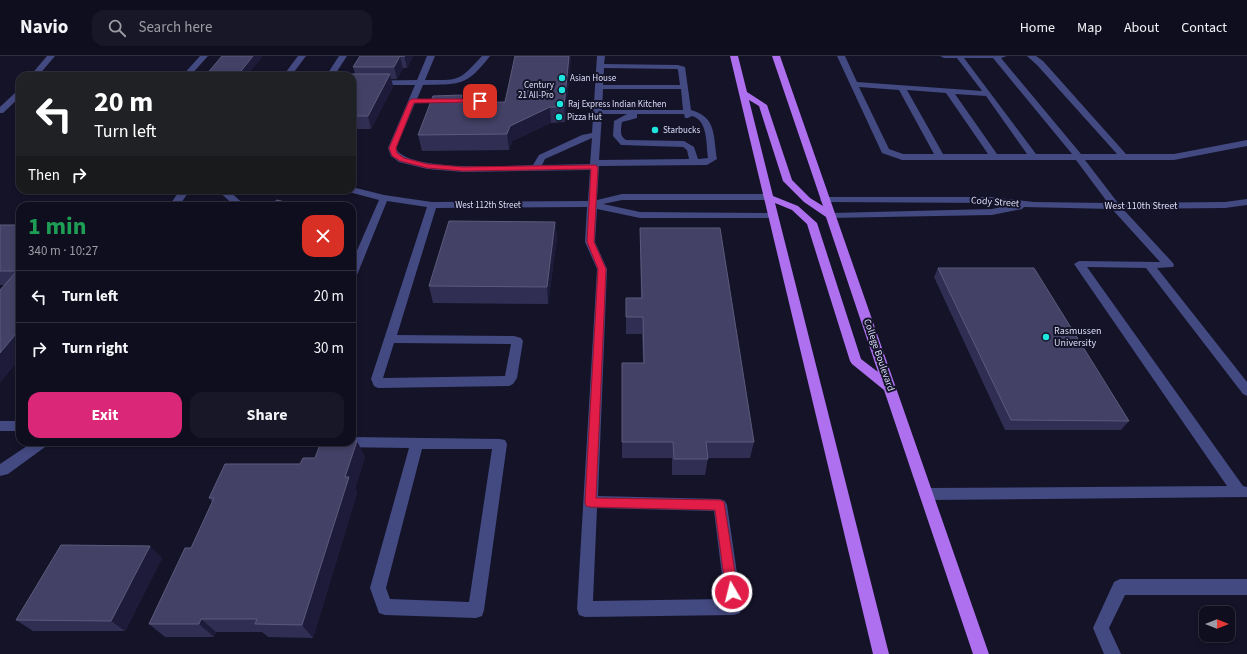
<!DOCTYPE html>
<meta charset="utf-8">
<style>
body{margin:0;font-family:"Source Sans 3",sans-serif;background:#181727;color:#f1f3f6;height:100vh;display:flex;flex-direction:column;font-size:15px;white-space:nowrap}
*{box-sizing:border-box;margin:0}
p{font-size:13px;color:#9b9ca4}
.icon{flex:none;width:22px;height:22px;fill:none;stroke:currentColor;stroke-width:2;stroke-linecap:round;stroke-linejoin:round}
.map{position:relative;flex:1;overflow:hidden}
.drawer{position:absolute;left:16px;top:146px;width:340px;height:244px;display:flex;flex-direction:column;background:#0f0e1e;border-radius:12px;box-shadow:0 2px 6px #0003,0 0 0 1px #2f2e3c}
.drawer>*{flex:none}
.hud{position:absolute;left:16px;top:16px;width:340px;height:122px;border-radius:12px;box-shadow:0 2px 6px #0003,0 0 0 1px #2f2e3c;background:#202124;color:#fff;overflow:hidden}
.needle{width:26px;rotate:90deg}
.fabs{position:absolute;left:1199px;top:550px;display:grid;gap:8px}
.fabs a{display:grid;place-items:center;width:36px;height:36px;border-radius:8px;background:#0f0e1e;box-shadow:0 2px 6px #0003,0 0 0 1px #2f2e3c;font-size:20px}
.pin{position:absolute;display:grid;place-items:center;width:34px;height:34px;color:#fff;margin:-17px;border-radius:8px;box-shadow:0 2px 6px #0006}
.me{position:absolute;width:44px;margin:-22px;rotate:352deg;stroke-linejoin:round;filter:drop-shadow(0 0 3px #0008)}
.turn{display:flex;align-items:center;gap:14px;height:84px;padding:0 12px;font-size:18px}
.turn .icon{width:52px;height:52px;stroke-width:2.5}
.turn b{display:block;font-size:28px;line-height:34px}
.then{display:flex;align-items:center;height:38px;padding:0 12px;background:#0003;gap:8px;font-size:15px}
.round{display:grid;place-items:center;flex:none;width:42px;height:42px;border-radius:12px;background:#181727}
.headline{display:flex;align-items:center;justify-content:space-between;height:68px;padding:0 12px}
h1{font-size:24px;font-weight:700;line-height:30px;color:#1e9e55}
.primary-button{display:flex;gap:8px;margin-top:auto;padding:8px 12px}
.primary-button a{flex:1;height:46px;border-radius:12px;background:#db2777;color:#fff;font-size:16px;font-weight:700;line-height:46px;text-align:center}
.primary-button a+a{background:#181727;color:#f1f3f6}
ul{padding:0;list-style:none}
li{display:flex;align-items:center;gap:12px;height:52px;padding:0 12px;border-top:1px solid #2f2e3c}
li div{flex:1}
li b{display:block;font-size:15px}
li em{font-style:normal}
header{display:flex;align-items:center;gap:24px;box-sizing:border-box;height:56px;padding:0 20px;background:#0f0e1e;border-bottom:1px solid #2f2e3c}
header strong{font-size:19px}
nav{display:flex;gap:22px;margin-inline-start:auto;font-size:14px}
.search{width:280px;height:36px;background:#181727;display:flex;align-items:center;gap:10px;box-sizing:border-box;padding:0 14px;border-radius:12px;color:#9b9ca4;font-size:15px}
.map>svg:first-child{display:block}
.lines{fill:none;stroke-linecap:round;stroke-linejoin:round}
.minor{fill:#434981;fill-rule:evenodd}
.major{fill:#ae70ef;fill-rule:evenodd}
.wall{fill:#312e53}
.shaded-wall{fill:#1e1b3a}
.building{fill:#434165;stroke:#5c5a7c}
.route{fill:#e11d48;stroke:#92132f}
.poi-dot{fill:#1ee6df;stroke:#141328;stroke-width:1.5}
.labels{text-anchor:middle;dominant-baseline:central;stroke-width:4;stroke-linejoin:round;paint-order:stroke}
.far-poi-label{font-size:9px;fill:#dddefb;stroke:#141328;text-anchor:start}
.far-street-label{font-size:9px;fill:#dddefb;stroke:#141328}
.street-label{font-size:10px;fill:#dddefb;stroke:#141328}
.poi-label{font-size:10px;fill:#dddefb;stroke:#141328;text-anchor:start}
</style>
<header>
<strong>Navio</strong>
<div class="search"><svg class="icon" aria-label="search" viewBox="0 0 24 24"><circle cx="10" cy="10" r="6"/><path d="M15 15l6 6"/></svg>Search here</div>
<nav><a>Home</a><a>Map</a><a>About</a><a>Contact</a></nav>
</header>
<div class="map">
<svg width="1247" height="598" viewBox="0 0 1247 598">
<rect width="100%" height="100%" fill="#141328"/>
<g class="lines">
<g class="minor">
<path d="M47,0H55L38,20H30Z"/>
<path d="M200,0H208L190,20H182Z"/>
<path d="M298,0H306L291,20H283Z"/>
<path d="M339,0H347L334,20H326Z"/>
<path d="M427,0H435L425,24C460,24 458,26 482,0H490C466,31 460,28 423,29L417,43H480L484,45L480,47H415L396,92C405,116 509,110 533,109L539,99L582,79L592,77L597,0H605L604,8L678,9L685,11L691,54C717,61 713,80 717,103L707,109L599,110L597,144L622,138H768L773,141L768,144H622L603,148L640,156L776,157L778,159L773,162H640L597,153L595,186L607,213L598,440L720,443L725,445L727,449L742,551L740,557L734,559L585,561L579,559L577,553L597,213L585,186L587,151L436,152L397,279L514,280L521,282L523,285L517,322L513,328L509,330L378,332L374,330L371,323L427,151L387,145L357,219L356,221L352,223V206L379,144L349,136L347,134H352V131L384,139L432,146L588,145L590,114L463,116L427,113L399,106L391,100L388,92L415,29H352V25L417,24ZM604,12L677,13L678,14L680,29H603ZM603,33H681L683,54H602ZM602,58H627L614,65L613,80L621,89L683,91L687,94L689,103L599,104ZM637,58H684L685,62H688L692,60C708,64 706,88 708,102L698,103L694,91L684,85L626,84C619,80 621,73 622,66L637,62ZM592,82L590,108L542,109L545,103ZM394,287L511,288L505,320L383,322ZM597,452L714,455L725,543L593,545Z"/>
<path d="M837,0H845L857,26L982,35L957,2H944L940,0H1007L1001,2L1081,98H1117L1037,9L1027,0H1036L1043,5L1126,98H1174L1247,84V90L1174,104H1085L1118,147L1225,146L1247,143V149L1225,152L1123,153L1173,207L1174,209L1173,211L1157,212L1247,326V340L1243,338L1146,212L1087,211L1243,430L1247,431V441L926,444L921,442L919,438L921,434L926,432L1227,430L1074,208L1079,205L1160,206L1112,153L1024,151L1022,153L992,159L828,162L826,160L828,158L831,157L992,153L1012,149L991,147L822,146L820,144L822,142L825,141H991L1034,146L1108,147L1076,104H902L882,97ZM964,2H993L1072,98H1036ZM859,31L899,34L934,98H903L889,93ZM907,34L946,37L988,98H943ZM955,38L986,40L1027,98H997Z"/>
<path d="M17,35H20V41L3,57H0V51Z"/>
<path d="M180,134H190L179,150H169Z"/>
<path d="M217,134H228L246,150H235Z"/>
<rect x="0" y="365" width="20" height="10"/>
<path d="M352,381L500,383L505,384L507,388L484,554L482,560L476,562L385,559L379,557L370,532L409,392L333,391L328,390L326,386H352ZM422,393H492L469,546L390,543L386,532Z"/>
<path d="M33,386H224L222,390L217,391H45L8,418L0,420V408Z"/>
<path d="M1120,523H1247V539H1125L1109,572L1121,598H1104L1093,572L1114,526Z"/>
</g>
<path class="major" d="M730,0H738L747,36L767,49L792,124L810,142L823,150L772,0H780L989,598H973L884,334L852,308L850,305L807,168L792,154L775,147L889,598H873ZM749,44L759,50L783,125L804,146L826,161L878,316L861,303L817,167L798,150L773,140Z"/>
</g>
<g class="wall">
<path d="M360,0H413L407,12H403L397,23H391L393,30L371,73H352V20L355,18L353,11Z"/>
<path d="M515,0H571L565,66L551,67L512,85L509,94L422,95L418,79L462,39L463,47L505,46Z"/>
<path d="M555,166L557,182L548,248L433,247L429,230Z"/>
<path d="M0,169H20V302L0,326V234L5,229H0Z"/>
<path d="M640,172L754,386L750,402H708L705,419H672V402H622V307H643L642,278H626V242H641L640,188Z"/>
<path d="M938,212L1129,365L1121,374H1005L934,221Z"/>
<path d="M365,401L355,432L357,437L313,582L268,581L262,576H216L214,581H165L149,568L191,492L212,446L209,442L300,408Z"/>
<path d="M162,502L125,575H33L16,564Z"/>
</g>
<g class="shaded-wall">
<path d="M253,0H263L247,20H237Z"/>
<path d="M400,0L403,12L397,23L394,11Z"/>
<path d="M404,0H413L407,12Z"/>
<path d="M569,0H571L565,66L564,51Z"/>
<path d="M390,18L393,30L371,73L368,60Z"/>
<path d="M462,39L465,55L459,47Z"/>
<path d="M550,51L551,67L512,85L509,94L507,78L510,70Z"/>
<path d="M555,166L557,182L548,248L547,231Z"/>
<path d="M20,273V302L0,326V297Z"/>
<path d="M357,385L365,401L355,432L357,437L313,582L302,569L345,421Z"/>
<path d="M150,490L162,502L125,575L111,565Z"/>
<path d="M201,563L216,576L214,581L199,568Z"/>
</g>
<g class="building">
<path d="M222,0H253L237,20H205Z"/>
<path d="M360,0H405H400L394,11H353Z"/>
<path d="M515,0H569L564,51H550L510,70L507,78L418,79L433,40L462,39L459,47L505,46Z"/>
<path d="M348,18H390L368,60H352V20H347Z"/>
<path d="M277,144L301,150H269Z"/>
<path d="M449,165L555,166L547,231L429,230Z"/>
<path d="M0,169H20V273L0,297V234L17,215H0Z"/>
<path d="M640,172H720L754,386H706L708,403H674L673,386H622V307H644L643,261H626V242H642Z"/>
<path d="M938,212H1034L1129,365L1011,364Z"/>
<path d="M352,385H357L345,421H349L302,569L255,568L257,563H201L199,568H149L185,492H191L214,442H209L225,408H300L303,402H315L321,386H352Z"/>
<path d="M61,489L150,490L111,565L16,564Z"/>
</g>
<path class="route" d="M412,43H480L483,45L480,46L414,47L396,92L397,97L404,102L427,108L463,111L595,109L598,111L594,186L606,213L596,442L720,444L724,446L738,536L737,540L732,542L728,540L726,536L715,454L590,451L586,450L585,446L598,213L587,186L591,113L463,115L427,112L400,105L392,100L389,92L409,45Z"/>
<g class="poi-dot">
<circle cx="562" cy="22" r="4"/>
<circle cx="562" cy="34" r="4"/>
<circle cx="560" cy="48" r="4"/>
<circle cx="559" cy="61" r="4"/>
<circle cx="655" cy="74" r="4"/>
<circle cx="1046" cy="281" r="4"/>
</g>
<g class="labels">
<g class="far-poi-label">
<text x="570" y="22">Asian House</text>
<text x="554" y="29" text-anchor="end">Century<tspan x="554" dy="10">21 All-Pro</tspan></text>
<text x="568" y="48">Raj Express Indian Kitchen</text>
<text x="567" y="61">Pizza Hut</text>
<text x="663" y="74">Starbucks</text>
</g>
<g class="far-street-label">
<text x="488" y="149">West 112th Street</text>
</g>
<g class="street-label">
<text transform="translate(995 146) rotate(4)">Cody Street</text>
<text x="1141" y="150">West 110th Street</text>
<text transform="translate(879 299) rotate(71)">College Boulevard</text>
</g>
<g class="poi-label">
<text x="1054" y="275">Rasmussen<tspan x="1054" dy="12">University</tspan></text>
</g>
</g>
</svg>
<div class="fabs">
<a><svg class="needle" viewBox="-14 -14 28 28"><path d="M0-13l5 13h-10z" fill="#e53935"/><path d="M0 13l5-13h-10z" fill="#9b9ca4"/></svg></a>
</div>
<div class="pin" style="left:480px;top:45px;background:#d93025"><svg class="icon" aria-label="arrive" viewBox="0 0 24 24"><path d="M6 21V4h12l-3 4 3 4H6"/></svg></div>
<svg class="me" style="left:732px;top:536px" viewBox="-20 -20 40 40"><circle r="17" fill="#e11d48" stroke="#fff" stroke-width="3"/><path d="M0-11L8 9 0 5-8 9z" fill="#fff"/></svg>
<div class="hud">
<div class="turn"><svg class="icon" aria-label="left" viewBox="0 0 24 24"><path d="M17 20v-9H6M10 6l-5 5 5 5"/></svg><div><b>20 m</b>Turn left</div></div>
<div class="then">Then<svg class="icon" aria-label="right" viewBox="0 0 24 24"><path d="M7 20v-9h11M14 6l5 5-5 5"/></svg></div>
</div>
<section class="drawer">
<div class="headline"><div><h1>1 min</h1><p>340 m · 10:27</p></div><a class="round" style="background:#d93025;color:#fff"><svg class="icon" aria-label="close" viewBox="0 0 24 24"><path d="M6 6l12 12M18 6L6 18"/></svg></a></div>
<ul>
<li><svg class="icon" aria-label="left" viewBox="0 0 24 24"><path d="M17 20v-9H6M10 6l-5 5 5 5"/></svg><div><b>Turn left</b></div><em>20 m</em></li>
<li><svg class="icon" aria-label="right" viewBox="0 0 24 24"><path d="M7 20v-9h11M14 6l5 5-5 5"/></svg><div><b>Turn right</b></div><em>30 m</em></li>
</ul>
<div class="primary-button"><a>Exit</a><a>Share</a></div>
</section>
</div>
